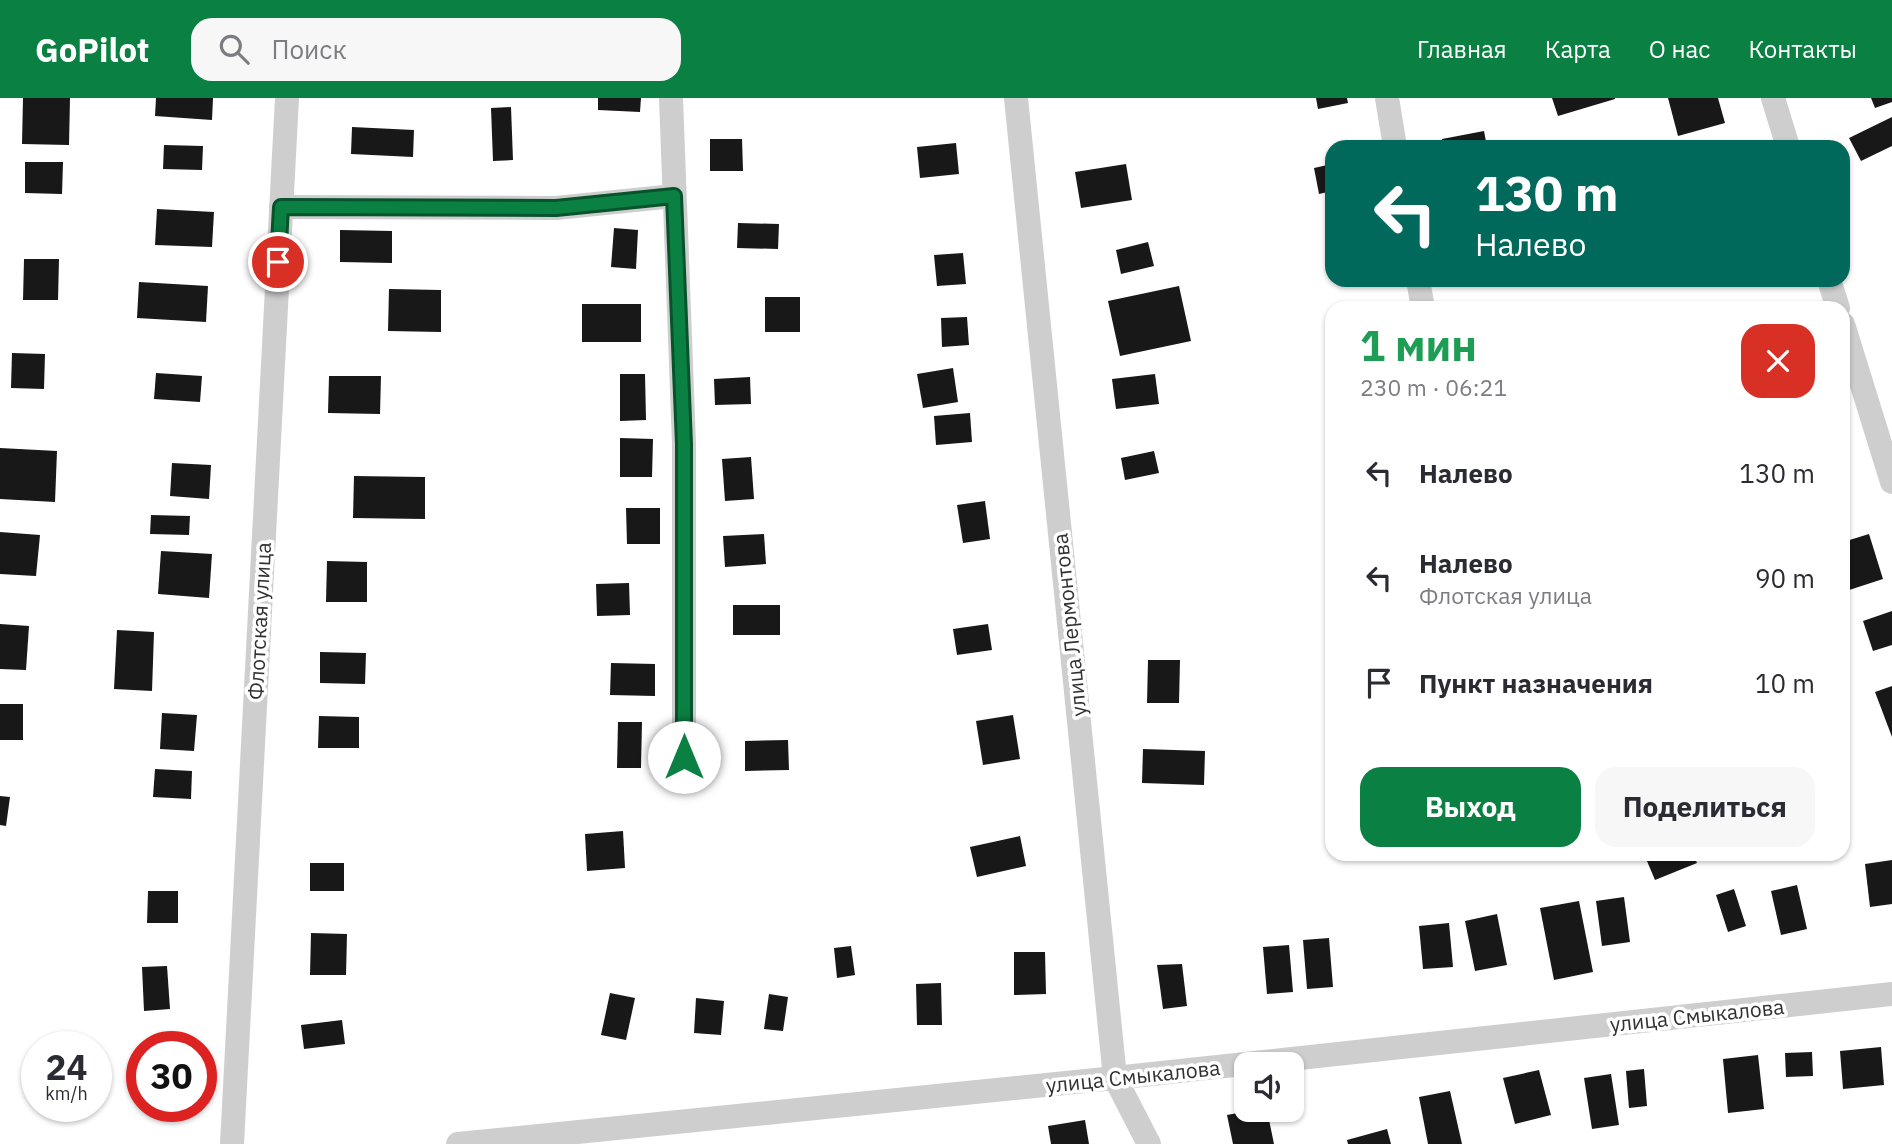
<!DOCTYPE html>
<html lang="ru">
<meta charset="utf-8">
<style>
body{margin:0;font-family:"IBM Plex Sans",sans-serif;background:#f7f7f7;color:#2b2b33;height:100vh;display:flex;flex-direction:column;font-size:26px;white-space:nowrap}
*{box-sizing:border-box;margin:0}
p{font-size:23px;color:#7c7c81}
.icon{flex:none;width:38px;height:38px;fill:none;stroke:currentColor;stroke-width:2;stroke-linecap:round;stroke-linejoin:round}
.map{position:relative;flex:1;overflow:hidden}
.drawer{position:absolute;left:1325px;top:203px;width:525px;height:560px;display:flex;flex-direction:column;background:#fff;border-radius:21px;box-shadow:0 2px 5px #0004}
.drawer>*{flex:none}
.hud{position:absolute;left:1325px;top:42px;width:525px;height:147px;border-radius:21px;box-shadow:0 2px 5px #0004;background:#00695c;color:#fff;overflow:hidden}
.fabs{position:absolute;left:1234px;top:954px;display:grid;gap:14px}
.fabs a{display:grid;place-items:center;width:70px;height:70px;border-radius:14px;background:#fff;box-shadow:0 2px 5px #0004;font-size:35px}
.speed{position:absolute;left:21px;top:933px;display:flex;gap:14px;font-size:35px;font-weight:700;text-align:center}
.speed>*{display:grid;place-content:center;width:91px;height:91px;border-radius:50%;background:#fff;box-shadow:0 2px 5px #0004;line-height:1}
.speed small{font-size:18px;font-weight:400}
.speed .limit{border:10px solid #d22;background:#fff;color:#111}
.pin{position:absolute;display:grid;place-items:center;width:60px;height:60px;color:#fff;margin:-30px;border:4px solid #fff;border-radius:50%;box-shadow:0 2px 7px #0007}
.me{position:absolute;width:77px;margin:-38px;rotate:0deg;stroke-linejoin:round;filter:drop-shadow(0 0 5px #0008)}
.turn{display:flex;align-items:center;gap:24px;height:147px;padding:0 35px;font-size:32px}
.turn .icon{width:91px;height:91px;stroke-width:2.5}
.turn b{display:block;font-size:49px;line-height:60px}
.round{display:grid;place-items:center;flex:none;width:74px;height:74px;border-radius:21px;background:#f7f7f7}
.head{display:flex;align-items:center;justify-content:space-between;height:119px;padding:0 35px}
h1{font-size:42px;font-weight:700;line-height:52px;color:#1e9e55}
.primary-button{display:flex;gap:14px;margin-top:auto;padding:14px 35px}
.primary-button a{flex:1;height:80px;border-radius:21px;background:#0b8043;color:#fff;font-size:28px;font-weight:700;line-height:80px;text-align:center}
.primary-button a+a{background:#f7f7f7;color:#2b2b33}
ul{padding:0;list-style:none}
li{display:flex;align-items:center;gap:21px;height:105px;padding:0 35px}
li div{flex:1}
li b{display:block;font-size:26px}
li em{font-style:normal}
header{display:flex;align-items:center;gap:42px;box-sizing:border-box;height:98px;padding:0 35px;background:#0b8043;color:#fff}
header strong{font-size:33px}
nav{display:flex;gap:38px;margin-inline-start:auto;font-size:24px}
.search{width:490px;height:63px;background:#f7f7f7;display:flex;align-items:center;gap:18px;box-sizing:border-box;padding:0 24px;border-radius:21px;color:#7c7c81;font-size:26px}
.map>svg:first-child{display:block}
.building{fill:#181818}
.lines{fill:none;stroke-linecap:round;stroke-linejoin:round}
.street{stroke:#cecece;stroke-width:24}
.route-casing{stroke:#07532c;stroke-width:18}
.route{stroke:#0b8043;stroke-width:12}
.labels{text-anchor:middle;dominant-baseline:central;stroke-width:7;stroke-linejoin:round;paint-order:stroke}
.street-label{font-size:21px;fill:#313131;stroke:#fff}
</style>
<header>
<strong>GoPilot</strong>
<div class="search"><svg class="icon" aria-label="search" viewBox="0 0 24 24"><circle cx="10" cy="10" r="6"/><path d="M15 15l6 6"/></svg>Поиск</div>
<nav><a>Главная</a><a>Карта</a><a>О нас</a><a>Контакты</a></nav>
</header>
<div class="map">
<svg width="1892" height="1046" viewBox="0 0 1892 1046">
<rect width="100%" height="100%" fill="#fff"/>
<g class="building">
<path d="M23,0H70L69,47L22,46Z"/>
<path d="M156,0H213L212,22L155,18Z"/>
<path d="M598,0H641L640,14L598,12Z"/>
<path d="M1316,0H1347L1348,5L1318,11Z"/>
<path d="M1552,0H1615V1L1558,18Z"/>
<path d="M1668,0H1718L1725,25L1678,38Z"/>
<path d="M1871,0H1892V4L1875,10Z"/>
<path d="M511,9L513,62L493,63L491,10Z"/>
<path d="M1892,19V48L1861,63L1849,40Z"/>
<path d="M352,29L414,32L413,59L351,56Z"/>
<path d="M1484,33L1487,49H1444L1442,41Z"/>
<path d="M710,41H742L743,73H710Z"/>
<path d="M956,45L959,76L920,80L917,49Z"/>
<path d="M164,47L203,48L202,72L163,71Z"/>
<path d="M25,64H63L62,96L25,95Z"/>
<path d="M1126,66L1132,102L1081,110L1075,74Z"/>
<path d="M1332,66V93L1319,96L1314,70Z"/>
<path d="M157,111L214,114L212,149L155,147Z"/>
<path d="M738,125L779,126L778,151L737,150Z"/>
<path d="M614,130L638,132L636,171L611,169Z"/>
<path d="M340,132L392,133V165L340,164Z"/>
<path d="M1148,144L1154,168L1121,176L1116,152Z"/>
<path d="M963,155L966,186L937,188L934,157Z"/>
<path d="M24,161H59L58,202H23Z"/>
<path d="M139,184L208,188L206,224L137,220Z"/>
<path d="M1179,188L1191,243L1120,258L1108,203Z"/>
<path d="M389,191L441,192V234L388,233Z"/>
<rect x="765" y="199" width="35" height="35"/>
<path d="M1502,205L1503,210H1486V209Z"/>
<rect x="582" y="206" width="59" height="38"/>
<path d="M967,219L969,247L942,249L941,220Z"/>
<path d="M12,255L45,256L44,291L11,290Z"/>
<path d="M953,270L958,304L923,310L917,276Z"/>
<path d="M156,275L202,278L200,304L154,301Z"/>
<path d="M620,276H645L646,322L620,323Z"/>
<path d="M1155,276L1159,306L1116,311L1112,281Z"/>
<path d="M329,278H381L380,316L328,315Z"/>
<path d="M750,279L751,306L715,307L714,281Z"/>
<path d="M970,315L972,344L936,347L934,318Z"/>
<path d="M620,340L653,341L652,379H620Z"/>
<path d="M0,350L57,353L55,404L0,401Z"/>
<path d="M1154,353L1159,375L1125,382L1121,360Z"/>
<path d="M1843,355L1850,374L1843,377Z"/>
<path d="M751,359L754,401L725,403L722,361Z"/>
<path d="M172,365L211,367L209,401L170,398Z"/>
<path d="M354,378L425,379V421L353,420Z"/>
<path d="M985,403L990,441L963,445L957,407Z"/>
<path d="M626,410H660V446H627Z"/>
<path d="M151,417L190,418L189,437L150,436Z"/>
<path d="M0,434L40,437L36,478L0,476Z"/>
<path d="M764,436L766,466L725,469L723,438Z"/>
<path d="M1869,436L1883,481L1843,494V444Z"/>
<path d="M161,453L212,456L209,500L158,496Z"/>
<path d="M327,463L367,464V504H326Z"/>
<path d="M629,485L630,517L597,518L596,486Z"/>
<rect x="733" y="507" width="47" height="30"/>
<path d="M1892,513V547L1873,553L1863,523Z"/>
<path d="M0,526L29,528L26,572L0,571Z"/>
<path d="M988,526L992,552L957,557L953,531Z"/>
<path d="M117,532L154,534L152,593L114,591Z"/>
<path d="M320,554L366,555L365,586L320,585Z"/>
<path d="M1148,562H1180L1179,605H1147Z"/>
<path d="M611,565L655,566V598L610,597Z"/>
<path d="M1892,588V639L1875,594Z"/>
<rect x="0" y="606" width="23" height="36"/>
<path d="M162,615L197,617L194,653L160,651Z"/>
<path d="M1013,617L1020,661L983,667L976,623Z"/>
<path d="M319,618L359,619V650H318Z"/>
<path d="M618,624H642L641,670H617Z"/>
<path d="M788,642L789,672L745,673V643Z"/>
<path d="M1143,651L1205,653L1204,687L1142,685Z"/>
<path d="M155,671L192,673L191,701L153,699Z"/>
<path d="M0,698L10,699L6,728L0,727Z"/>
<path d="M623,733L625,770L587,773L585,736Z"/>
<path d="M1020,738L1026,768L977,779L970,749Z"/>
<path d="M1644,756H1693L1697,765L1655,782Z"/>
<path d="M1892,762V806L1870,809L1865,766Z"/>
<rect x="310" y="765" width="34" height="28"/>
<path d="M1797,787L1807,831L1781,837L1771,793Z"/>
<path d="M1734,791L1746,828L1728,834L1716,797Z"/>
<path d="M148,793H178V825H147Z"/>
<path d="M1624,799L1630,844L1602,848L1596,803Z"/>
<path d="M1579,803L1593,874L1554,882L1540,810Z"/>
<path d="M1497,816L1507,867L1475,873L1465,823Z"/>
<path d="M1449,825L1453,869L1423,871L1419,828Z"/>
<path d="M311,835L347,836L346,877H310Z"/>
<path d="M1329,840L1333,889L1307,891L1303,842Z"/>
<path d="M1289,847L1293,894L1267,896L1263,849Z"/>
<path d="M851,848L855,877L837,880L834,850Z"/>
<path d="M1014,854H1045L1046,896L1014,897Z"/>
<path d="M1182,866L1187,908L1163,911L1157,867Z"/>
<path d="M167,868L170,911L144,913L142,869Z"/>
<path d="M941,885L942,927H917L916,886Z"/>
<path d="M610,895L635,900L626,942L601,937Z"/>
<path d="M769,896L788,899L783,933L764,931Z"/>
<path d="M696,900L724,903L721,937L694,935Z"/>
<path d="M342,922L345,946L304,951L301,927Z"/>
<path d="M1881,949L1884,987L1843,991L1840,953Z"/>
<path d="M1812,954L1813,978L1786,979L1785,955Z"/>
<path d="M1758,957L1764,1011L1728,1015L1723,961Z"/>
<path d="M137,958H142V987H140Z"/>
<path d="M1644,971L1647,1008L1629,1010L1626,973Z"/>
<path d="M1539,972L1551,1017L1515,1026L1503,980Z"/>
<path d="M1611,976L1619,1027L1592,1031L1584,980Z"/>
<path d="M1450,993L1462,1046H1428L1419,999Z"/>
<path d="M1254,1012H1267L1274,1046H1233L1227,1017Z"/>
<path d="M1085,1022L1089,1046H1051L1048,1028Z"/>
<path d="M1387,1031L1391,1046H1348L1347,1042Z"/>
</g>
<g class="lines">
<g class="street">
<path d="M671,0L684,346V659"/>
<path d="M1016,0L1115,980L1149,1046"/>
<path d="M1387,0L1395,49"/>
<path d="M1773,0L1788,49"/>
<path d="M281,109L556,110L674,98"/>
<path d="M1418,182L1423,210"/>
<path d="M1829,182L1838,210"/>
<path d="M1843,226L1892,384"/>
<path d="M232,1046L287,0"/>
<path d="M458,1046L1115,980L1892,896"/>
</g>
</g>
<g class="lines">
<g class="route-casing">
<path id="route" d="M278,164L281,109L556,110L674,98L684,346V659"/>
</g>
<use href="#route" class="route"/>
</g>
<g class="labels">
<g class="street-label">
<text transform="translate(259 523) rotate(-87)">Флотская улица</text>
<text transform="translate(1069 527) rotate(-96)">улица Лермонтова</text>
<text transform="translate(1697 917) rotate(-6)">улица Смыкалова</text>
<text transform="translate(1133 978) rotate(-6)">улица Смыкалова</text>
</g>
</g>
</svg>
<div class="fabs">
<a><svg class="icon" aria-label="sound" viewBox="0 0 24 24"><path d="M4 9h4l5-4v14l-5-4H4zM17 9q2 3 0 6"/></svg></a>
</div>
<div class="speed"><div>24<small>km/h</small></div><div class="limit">30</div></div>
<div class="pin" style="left:278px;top:164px;background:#d93025"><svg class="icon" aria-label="arrive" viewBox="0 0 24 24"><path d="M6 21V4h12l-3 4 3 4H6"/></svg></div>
<svg class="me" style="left:684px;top:659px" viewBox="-20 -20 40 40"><circle r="19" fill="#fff"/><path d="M0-13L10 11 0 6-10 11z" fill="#0b8043"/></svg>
<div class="hud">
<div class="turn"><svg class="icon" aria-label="left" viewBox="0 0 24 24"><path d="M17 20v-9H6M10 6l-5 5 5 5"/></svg><div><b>130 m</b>Налево</div></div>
</div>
<section class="drawer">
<div class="head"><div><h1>1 мин</h1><p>230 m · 06:21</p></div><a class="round" style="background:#d93025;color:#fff"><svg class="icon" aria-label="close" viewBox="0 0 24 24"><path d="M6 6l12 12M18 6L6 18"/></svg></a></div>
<ul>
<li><svg class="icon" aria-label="left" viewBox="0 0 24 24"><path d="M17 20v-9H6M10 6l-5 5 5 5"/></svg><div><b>Налево</b></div><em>130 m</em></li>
<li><svg class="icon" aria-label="left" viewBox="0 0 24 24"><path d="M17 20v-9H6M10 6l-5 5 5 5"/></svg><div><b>Налево</b><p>Флотская улица</p></div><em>90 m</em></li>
<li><svg class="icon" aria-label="arrive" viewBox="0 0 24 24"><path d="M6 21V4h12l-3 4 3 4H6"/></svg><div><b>Пункт назначения</b></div><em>10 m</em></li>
</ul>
<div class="primary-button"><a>Выход</a><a>Поделиться</a></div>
</section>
</div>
